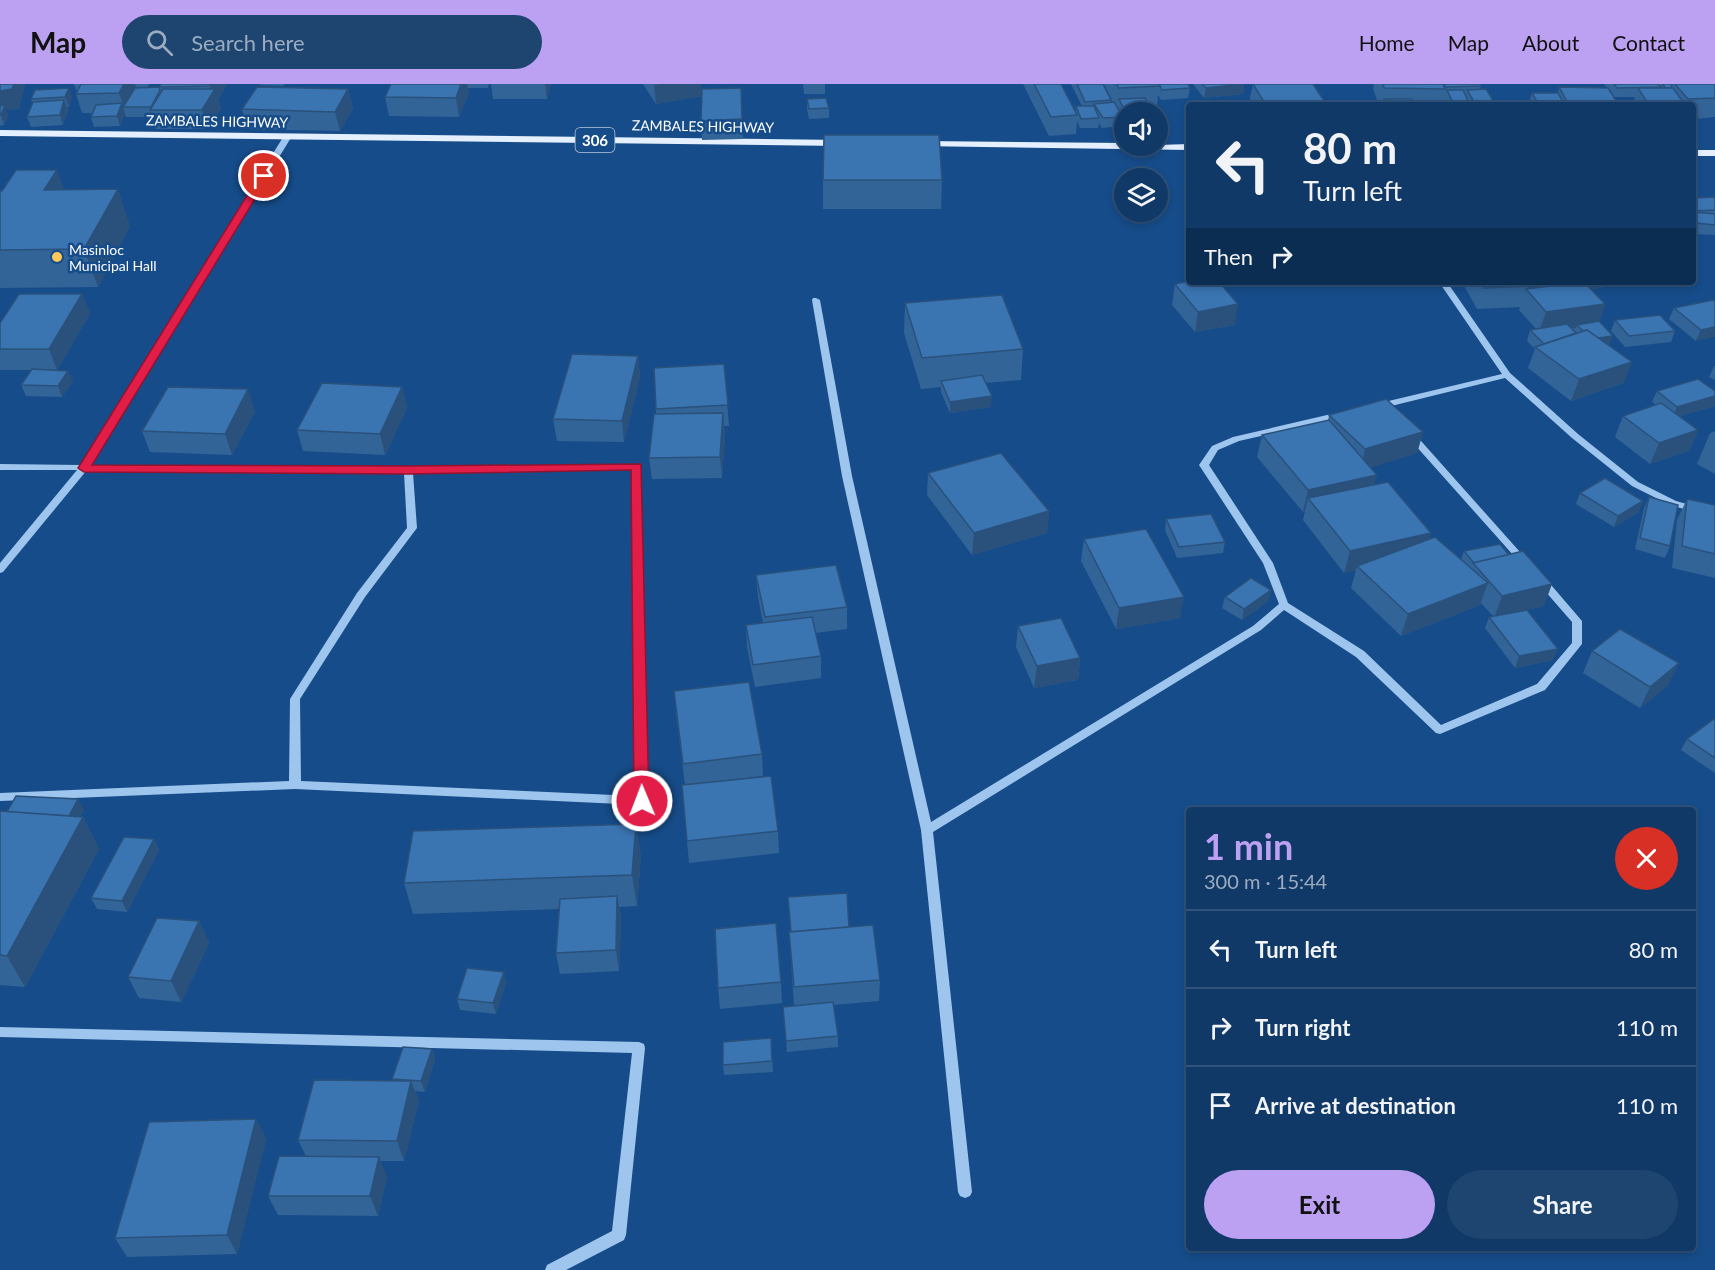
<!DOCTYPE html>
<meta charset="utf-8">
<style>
body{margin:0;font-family:Lato,sans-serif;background:#1e4470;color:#f1f3f6;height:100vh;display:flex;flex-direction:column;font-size:22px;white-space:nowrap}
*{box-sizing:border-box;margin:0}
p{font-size:20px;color:#9cacc0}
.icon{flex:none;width:33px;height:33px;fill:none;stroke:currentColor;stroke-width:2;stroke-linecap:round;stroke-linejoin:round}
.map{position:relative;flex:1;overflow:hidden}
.drawer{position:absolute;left:1186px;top:723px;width:510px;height:444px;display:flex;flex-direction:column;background:#103967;border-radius:6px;box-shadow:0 3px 9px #0003,0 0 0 2px #30537b}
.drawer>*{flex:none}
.top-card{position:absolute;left:1186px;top:18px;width:510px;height:183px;border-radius:6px;box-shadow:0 3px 9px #0003,0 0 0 2px #30537b;background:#103967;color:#f1f3f6;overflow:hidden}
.controls{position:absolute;left:1114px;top:18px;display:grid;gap:12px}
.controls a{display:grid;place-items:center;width:54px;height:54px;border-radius:50%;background:#103967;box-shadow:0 3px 9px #0003,0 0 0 2px #30537b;font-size:30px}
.pin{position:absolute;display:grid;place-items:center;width:51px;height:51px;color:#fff;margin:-26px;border:3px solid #fff;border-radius:50%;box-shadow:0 2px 6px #0007}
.me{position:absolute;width:66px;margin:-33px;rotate:359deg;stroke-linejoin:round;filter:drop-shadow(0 0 4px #0008)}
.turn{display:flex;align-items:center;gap:21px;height:126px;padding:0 18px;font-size:27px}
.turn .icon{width:78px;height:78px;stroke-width:2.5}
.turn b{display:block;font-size:42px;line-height:51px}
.then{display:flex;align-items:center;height:57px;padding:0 18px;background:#0003;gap:12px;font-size:22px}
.round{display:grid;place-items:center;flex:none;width:63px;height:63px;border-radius:32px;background:#1e4470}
.headline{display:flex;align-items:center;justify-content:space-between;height:102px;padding:0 18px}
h1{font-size:36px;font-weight:700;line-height:45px;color:#bca0f2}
.action{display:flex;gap:12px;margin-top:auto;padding:12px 18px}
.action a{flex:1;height:69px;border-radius:36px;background:#bca0f2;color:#111;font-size:24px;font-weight:700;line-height:69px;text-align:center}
.action a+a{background:#1e4470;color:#f1f3f6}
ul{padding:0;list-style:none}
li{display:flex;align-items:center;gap:18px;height:78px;padding:0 18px;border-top:2px solid #30537b}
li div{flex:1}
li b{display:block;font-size:22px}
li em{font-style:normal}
header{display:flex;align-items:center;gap:36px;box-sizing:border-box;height:84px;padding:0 30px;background:#bca0f2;color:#111}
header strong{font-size:28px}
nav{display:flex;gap:33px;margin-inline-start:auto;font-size:21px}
.search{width:420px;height:54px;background:#1e4470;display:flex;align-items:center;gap:15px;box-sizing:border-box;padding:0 21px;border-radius:33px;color:#9cacc0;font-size:22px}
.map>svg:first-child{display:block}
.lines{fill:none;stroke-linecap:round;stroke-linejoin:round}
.minor{fill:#9dc5ee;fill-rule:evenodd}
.major{fill:#e4f0ff;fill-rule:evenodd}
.wall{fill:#326498}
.shaded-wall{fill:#29517c}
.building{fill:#3a74b1;stroke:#29517c;stroke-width:1.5}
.route{fill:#e11d48;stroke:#92132f;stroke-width:1.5}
.poi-dot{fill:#ffc95a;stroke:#164c89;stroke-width:2}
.labels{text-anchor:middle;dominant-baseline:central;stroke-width:5;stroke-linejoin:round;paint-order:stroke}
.far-street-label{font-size:14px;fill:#fff;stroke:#164c89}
.far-poi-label{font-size:14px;fill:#fff;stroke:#164c89;text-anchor:start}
.shield{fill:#164c89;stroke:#b9c9dc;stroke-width:1.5}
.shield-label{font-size:15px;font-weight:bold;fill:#fff}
</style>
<header>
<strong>Map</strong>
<div class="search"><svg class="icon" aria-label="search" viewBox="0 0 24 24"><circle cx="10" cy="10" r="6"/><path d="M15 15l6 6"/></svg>Search here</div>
<nav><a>Home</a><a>Map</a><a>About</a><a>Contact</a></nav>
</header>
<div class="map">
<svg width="1715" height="1186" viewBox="0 0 1715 1186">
<rect width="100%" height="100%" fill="#164c89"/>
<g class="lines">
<g class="minor">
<path d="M285,50L292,52L91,381L408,383L640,381L648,717L646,720L642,721L295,705L0,717V709L289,697L290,615L357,509L407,444L404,389L87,386L3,488L0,489V479L77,386H0V380L81,381ZM632,386L636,712L301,697L300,615L365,513L417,444L413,389Z"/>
<path d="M1439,198H1447L1510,289L1578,350L1638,398L1676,417L1715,428V434L1670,421L1632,402L1572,354L1505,294L1379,325L1376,324V320L1502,290Z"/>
<path d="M813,214H816L820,216L852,392L931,738L1253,542L1279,520L1263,479L1199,381L1212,362L1233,353L1340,328L1343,329V333L1239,357L1218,366L1209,381L1273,479L1288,519L1364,567L1441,641L1537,600L1572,559V538L1538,499L1537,497L1538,495H1546L1582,537V560L1545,606L1440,650L1436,649L1356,573L1284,526L1261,546L933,748L972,1108L970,1112L965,1114L960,1112L958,1108L921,746L842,392L812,216Z"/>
<path d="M1410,347L1413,348L1528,477L1530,479L1528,481H1522L1407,352L1406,350Z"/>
<path d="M0,943L639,958L644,960L645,964L626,1151L624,1156L566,1186H545L547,1181L612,1147L632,969L0,953Z"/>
</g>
<g class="major">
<path d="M0,46L843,56L848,59L843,62L0,52Z"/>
<path d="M921,57L1125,59V62L1190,60V66L917,62V58Z"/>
<rect x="1694" y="66" width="21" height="6"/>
</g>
</g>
<g class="wall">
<path d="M0,0H25L19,25L6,26L8,31L4,41L0,42Z"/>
<path d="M74,0H149L148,3H159L161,0H227L218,16L221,24L208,45H156L152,33H126L125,30L120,42L94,43L91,33L92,29H82L76,10L78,6H76Z"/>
<path d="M260,0H285L283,2L260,1Z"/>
<path d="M391,0H489L488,4H468L469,8L459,33L389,32L385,13Z"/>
<path d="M491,0H551L547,15H493Z"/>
<path d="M643,0H701L702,12L656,20Z"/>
<path d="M803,0H825V10H804Z"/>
<path d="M1023,0H1061L1076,27V22H1082L1071,0H1103L1111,16V18H1113L1104,0H1188L1190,4L1188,14L1161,16L1158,11L1157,21L1148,22L1147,28H1125V33H1123L1122,42L1102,44L1099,39L1098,44H1080L1077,37L1076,50L1049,52Z"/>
<path d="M1193,0H1244L1243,10L1204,14Z"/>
<path d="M1253,0L1327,21H1251L1249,19Z"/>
<path d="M1374,0H1480L1481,2L1480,5L1496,21H1379L1373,5Z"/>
<path d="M1604,0H1715V33L1694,35V21H1632L1635,13H1614L1619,21H1528L1532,9H1558L1559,3L1607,4Z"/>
<path d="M741,4L743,55L702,56L701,37Z"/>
<path d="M348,5L353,24L340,47L247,45L242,25Z"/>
<path d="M35,6L72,13L69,23H67L68,26L63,41L31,43L27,33L32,19L31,15Z"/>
<path d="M807,15L829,24V34L809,35L807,25Z"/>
<path d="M823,96H942L941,125H823Z"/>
<path d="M64,106L130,142L98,203L0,204V107Z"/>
<path d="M1715,113V151L1694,150V114Z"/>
<path d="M1462,198H1622L1592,206L1605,220L1599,238L1610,262L1624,299L1571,317L1528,284L1535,265L1527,257L1530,246L1536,245L1519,226L1520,223L1477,225Z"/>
<path d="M1175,200L1235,241L1195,248L1172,221Z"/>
<path d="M82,210L90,230L57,286L73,297L62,313L26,312L21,301L32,286H0V239Z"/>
<path d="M1715,217L1696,257L1669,235L1674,224Z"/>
<path d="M905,219L1023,265L1021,296L985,299L991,323L950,329L941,308V303L921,305L904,249Z"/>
<path d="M1615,236L1675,247L1671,258L1625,263L1611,247Z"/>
<path d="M638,272L640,293L624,358L557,357L553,335Z"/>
<path d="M724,280L729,342H724L725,350L722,394L652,395L649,374L656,330L654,284Z"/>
<path d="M1714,282H1715V296L1709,293Z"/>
<path d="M402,303L407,324L385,371L303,367L297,346Z"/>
<path d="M1657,307L1715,322L1680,332L1698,346L1689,367L1650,380L1615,353L1623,332L1656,321L1652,318Z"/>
<path d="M255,327L232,371L150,368L142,347Z"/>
<path d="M1329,331L1423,348L1417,369L1371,383L1374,401L1429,455L1461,476L1464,467L1544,522L1527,526L1553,576L1515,584L1485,544L1489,533L1493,532L1481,519L1480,521L1401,552L1351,504L1356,486L1344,489L1303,436L1305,427L1303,428L1257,373L1262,351L1328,337Z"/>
<path d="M1715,347V390L1697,380L1710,349Z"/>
<path d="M928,389L1049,427L1047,449L972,471L927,411Z"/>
<path d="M1580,409L1639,428L1614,443L1576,420Z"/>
<path d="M1649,413L1670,462L1665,474L1635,465L1644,424Z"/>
<path d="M1687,415L1715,421V494L1672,484L1677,436Z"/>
<path d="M1166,435L1225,458L1223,469L1177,474L1165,446Z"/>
<path d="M1084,455L1180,534L1116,545L1081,477Z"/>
<path d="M756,491L847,523V545L815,549L821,572V594L755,603L747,563L746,541L763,539L758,513Z"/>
<path d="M1271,506L1268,517L1242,536L1222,524L1225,513Z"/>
<path d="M1018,542L1080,574L1078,596L1034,604L1016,563Z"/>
<path d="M1592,567L1668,601L1640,624L1583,589Z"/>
<path d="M676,629L762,670L763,692L728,696L778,747L779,769L689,779L687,757L685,701Z"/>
<path d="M1715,634V689L1681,666L1687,655Z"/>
<path d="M84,726L80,733H83L99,765L25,903L0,901V727Z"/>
<path d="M154,755L159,766L127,828L97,825L91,814Z"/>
<path d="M641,771L637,822L619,823L621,833L619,887L560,890L556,869L559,825L413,830L404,799Z"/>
<path d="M199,837L209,859L181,918L139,914L128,893Z"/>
<path d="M849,843L880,896L879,917L834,921L838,952V963L787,968L783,923L794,922L789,848Z"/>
<path d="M506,898L496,930L460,926L457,915Z"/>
<path d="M781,898L782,919L720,925L718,904Z"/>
<path d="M771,954L773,988L724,991L723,981Z"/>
<path d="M432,965L435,975L425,1008L415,1007L419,1017L404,1077H380L387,1093L378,1132L278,1131L268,1112L306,1072L298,1056L392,997V995Z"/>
<path d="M256,1035L266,1055L237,1170L127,1173L115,1154Z"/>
</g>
<g class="shaded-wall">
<path d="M14,0H25L19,25L6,26L8,31L4,41L1,31L0,27V7Z"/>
<path d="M124,0H135L137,7L124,23L119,9Z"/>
<path d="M211,0H227L218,16L221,24L208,45L202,26L212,10L210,2Z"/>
<path d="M461,0H467L469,8L459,33L456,14Z"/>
<path d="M545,0H551L547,15Z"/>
<path d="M660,0H701L702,12L656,20L654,1Z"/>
<path d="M1244,0L1243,10L1204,14L1206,4Z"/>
<path d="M69,4L72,13L69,23L65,13Z"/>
<path d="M348,5L353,24L340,47L335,28Z"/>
<path d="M64,16L68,26L63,41L60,31Z"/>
<path d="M122,19L125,30L120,42L117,32Z"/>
<path d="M57,86L70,122L44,106Z"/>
<path d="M118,105L130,142L98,203L84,165Z"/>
<path d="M1577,198H1622L1572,211Z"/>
<path d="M82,210L90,230L57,286L49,265Z"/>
<path d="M1238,220L1235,241L1195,248L1198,228Z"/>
<path d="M1605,220L1598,241H1577L1576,244L1539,248L1546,228Z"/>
<path d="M1715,243V253L1696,257L1701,246Z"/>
<path d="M1613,252L1609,262L1590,255Z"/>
<path d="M638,272L640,293L624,358L622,337Z"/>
<path d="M1632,278L1624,299L1571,317L1579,295Z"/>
<path d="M68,287L73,297L62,313L58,302Z"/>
<path d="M402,303L407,324L385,371L380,350Z"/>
<path d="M248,305L255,327L232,371L225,350Z"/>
<path d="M992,312L991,323L950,329V318Z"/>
<path d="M1715,312V322L1673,334L1677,323Z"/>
<path d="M723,329L725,350L722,394L720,373Z"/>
<path d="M1698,346L1689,367L1650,380L1659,359Z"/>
<path d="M1423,348L1417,369L1360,387L1365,365Z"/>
<path d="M1377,391L1371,412L1308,414L1305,427L1303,428L1308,406Z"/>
<path d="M1643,417L1639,428L1614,443L1618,432Z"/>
<path d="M1049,427L1047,449L972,471L974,449Z"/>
<path d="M1431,449L1425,471L1357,482L1356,486L1344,489L1350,467Z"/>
<path d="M1488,499L1480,521L1401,552L1408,530Z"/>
<path d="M1552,500L1544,522L1494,534L1502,512Z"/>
<path d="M1271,506L1268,517L1242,536L1244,525Z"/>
<path d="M1184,513L1180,534L1116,545L1119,524Z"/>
<path d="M1558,565L1553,576L1515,584L1519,572Z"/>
<path d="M1080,574L1078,596L1034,604L1037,582Z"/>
<path d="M1679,579L1668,601L1640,624L1650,603Z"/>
<path d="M78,715L84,726L67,757L61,746Z"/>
<path d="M83,733L99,765L25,903L7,872Z"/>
<path d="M636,740L641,771L637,822L632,791Z"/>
<path d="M154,755L159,766L127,828L122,817Z"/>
<path d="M617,812L621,833L619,887L616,866Z"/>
<path d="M199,837L209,859L181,918L171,897Z"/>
<path d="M504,888L506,898L496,930L493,919Z"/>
<path d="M432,965L435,975L425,1008L421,997Z"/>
<path d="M411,997L419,1017L404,1077L397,1057Z"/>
<path d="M256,1035L266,1055L237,1170L227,1151Z"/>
<path d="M379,1073L387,1093L378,1132L370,1112Z"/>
</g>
<g class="building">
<path d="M0,0H14L12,5L0,7Z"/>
<path d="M81,0H124L119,9L76,10Z"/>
<path d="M161,0H211L210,2L159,3Z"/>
<path d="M391,0H461L456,14L385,13Z"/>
<path d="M1034,0H1061L1077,31L1051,33Z"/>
<path d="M1077,0H1103L1111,16L1085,18Z"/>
<path d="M1116,0H1159L1160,2L1119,4Z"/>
<path d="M1159,0H1188L1190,4L1162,6Z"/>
<path d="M1202,0H1244L1206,4Z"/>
<path d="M1253,0H1313L1327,21H1266Z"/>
<path d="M1383,0H1443L1445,5L1384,4Z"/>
<path d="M1444,0H1480L1481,2L1446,3Z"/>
<path d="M1614,0H1658L1661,3L1617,4Z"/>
<path d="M1662,0H1672L1671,4H1666Z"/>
<path d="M1675,0H1715V14L1688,15Z"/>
<path d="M159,3L160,6L151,23H123L135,4Z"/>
<path d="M257,3L348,5L335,28L242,25Z"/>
<path d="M1559,3L1608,4L1619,21H1569Z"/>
<path d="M69,4L65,13L31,15L35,6Z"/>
<path d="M741,4L742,35L701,37L702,5Z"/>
<path d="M1638,4H1673L1685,21H1649Z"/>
<path d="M163,5H215L202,26H150Z"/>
<path d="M1486,5L1496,21H1476L1467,6Z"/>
<path d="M1447,6H1463L1469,19H1453Z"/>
<path d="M1532,9H1558L1565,21H1539Z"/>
<path d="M826,14L829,24L809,25L807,15Z"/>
<path d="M1145,14L1148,22L1123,23L1119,15Z"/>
<path d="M1384,15H1412L1415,21H1387Z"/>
<path d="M64,16L60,31L27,33L33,18Z"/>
<path d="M1449,17L1452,21H1428L1426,18Z"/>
<path d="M1114,18L1123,33L1103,34L1094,20Z"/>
<path d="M122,19L117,32L91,33L96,21Z"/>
<path d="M5,21L1,31H0V22Z"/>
<path d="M1076,22H1094L1099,34L1081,35Z"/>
<path d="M824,51H939L942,96H823Z"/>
<path d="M16,86H57L44,106L118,105L84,165L0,166V107H2Z"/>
<path d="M1715,113V126L1694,127V114Z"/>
<path d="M1694,128L1715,130V141L1696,139L1694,133Z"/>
<path d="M1190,197L1219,198L1238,220L1198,228L1175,200Z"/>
<path d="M1480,198H1526L1529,202L1484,204Z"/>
<path d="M1526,198H1561L1563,200L1530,204Z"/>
<path d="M1583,198H1584L1605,220L1546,228L1526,205Z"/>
<path d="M19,210H82L49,265H0V239Z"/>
<path d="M1002,211L1023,265L922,274L905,219Z"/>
<path d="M1713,216L1715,217V243L1701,246L1674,224Z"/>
<path d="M1660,231L1675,247L1629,252L1615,236Z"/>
<path d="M1599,237L1613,252L1598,254L1587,246L1583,247L1577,241Z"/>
<path d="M1567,240L1576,249L1544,260L1530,246Z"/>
<path d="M1587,246L1632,278L1579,295L1535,263Z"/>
<path d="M572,270L638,272L622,337L553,335Z"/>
<path d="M724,280L728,321L656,325L654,284Z"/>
<path d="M32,285L68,287L58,302L21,301Z"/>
<path d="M982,291L992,312L950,318L941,297Z"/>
<path d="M1698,295L1715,307V312L1677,323L1657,307Z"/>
<path d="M322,299L402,303L380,350L297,346Z"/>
<path d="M168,303L248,305L225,350L142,347Z"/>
<path d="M1386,315L1423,348L1365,365L1329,331Z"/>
<path d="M1661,319L1698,346L1659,359L1623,332Z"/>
<path d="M723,329L720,373L649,374L654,330Z"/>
<path d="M1329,336L1377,391L1308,406L1262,351Z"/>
<path d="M1001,369L1049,427L974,449L928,389Z"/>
<path d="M1605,394L1643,417L1618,432L1580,409Z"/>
<path d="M1388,398L1431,449L1350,467L1308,414Z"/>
<path d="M1649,413L1678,421L1670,462L1640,454Z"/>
<path d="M1687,415L1715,421V470L1682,462Z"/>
<path d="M1211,430L1225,458L1179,463L1166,435Z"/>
<path d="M1146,445L1184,513L1119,524L1084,455Z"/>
<path d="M1435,453L1488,499L1408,530L1357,482Z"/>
<path d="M1500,460L1509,471L1474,479L1464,467Z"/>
<path d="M1523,467L1552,500L1502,512L1473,479Z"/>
<path d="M836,481L847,523L765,533L756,491Z"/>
<path d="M1251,494L1271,506L1244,525L1225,513Z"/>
<path d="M1527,526L1558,565L1519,572L1489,533Z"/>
<path d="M812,533L821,572L753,581L746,541Z"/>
<path d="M1061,534L1080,574L1037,582L1018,542Z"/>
<path d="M1620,545L1679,579L1650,603L1592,567Z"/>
<path d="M749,598L762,670L683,680L674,607Z"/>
<path d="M1715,634V674L1687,655Z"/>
<path d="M771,692L778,747L687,757L682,701Z"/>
<path d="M16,712L78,715L69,732L7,728Z"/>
<path d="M0,727L83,733L7,872L0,871Z"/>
<path d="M636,740L632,791L404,799L413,747Z"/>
<path d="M124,753L154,755L122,817L91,814Z"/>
<path d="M847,809L849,843L791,848L788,813Z"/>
<path d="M617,812L616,866L556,869L560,815Z"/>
<path d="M157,834L199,837L171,897L128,893Z"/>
<path d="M776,839L781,898L718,904L715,845Z"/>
<path d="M873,841L880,896L794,903L789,848Z"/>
<path d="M467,884L504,888L493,919L457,915Z"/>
<path d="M833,918L838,952L786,957L783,923Z"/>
<path d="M771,954L772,977L723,981V958Z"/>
<path d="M403,963L432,965L421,997L392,995Z"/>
<path d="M314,996L411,997L397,1057L298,1056Z"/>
<path d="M256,1035L227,1151L115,1154L149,1038Z"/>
<path d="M279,1072L379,1073L370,1112H268Z"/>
</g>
<path class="route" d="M261,89L269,92L92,381L408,382L641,380L649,717L647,721H637L634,717L631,386L408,390L84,388L78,384Z"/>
<circle class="poi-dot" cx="57" cy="173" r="6"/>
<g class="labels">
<g class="far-street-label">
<text transform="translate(217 37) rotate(1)">ZAMBALES HIGHWAY</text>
<text transform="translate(703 42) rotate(1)">ZAMBALES HIGHWAY</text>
</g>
<g class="far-poi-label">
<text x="69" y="165">Masinloc<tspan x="69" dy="16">Municipal Hall</tspan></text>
</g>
<rect class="shield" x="575.5" y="44" width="39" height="24" rx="4.5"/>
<g class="shield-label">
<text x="595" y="56">306</text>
</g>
</g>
</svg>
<div class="controls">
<a><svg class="icon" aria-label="sound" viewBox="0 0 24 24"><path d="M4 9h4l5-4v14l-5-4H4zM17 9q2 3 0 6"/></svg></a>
<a><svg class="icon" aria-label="layers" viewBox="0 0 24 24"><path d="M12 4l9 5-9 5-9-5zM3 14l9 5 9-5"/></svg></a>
</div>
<div class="pin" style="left:264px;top:92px;background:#d93025"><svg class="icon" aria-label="arrive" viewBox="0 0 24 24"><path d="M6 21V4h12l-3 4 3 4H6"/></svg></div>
<svg class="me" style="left:642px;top:717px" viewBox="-20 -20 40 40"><circle r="17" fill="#e11d48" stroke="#fff" stroke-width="3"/><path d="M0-11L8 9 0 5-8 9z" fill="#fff"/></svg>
<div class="top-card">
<div class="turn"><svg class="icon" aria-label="left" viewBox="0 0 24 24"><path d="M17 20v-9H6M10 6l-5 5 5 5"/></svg><div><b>80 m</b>Turn left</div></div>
<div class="then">Then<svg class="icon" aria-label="right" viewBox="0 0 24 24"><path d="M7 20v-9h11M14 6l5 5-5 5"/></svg></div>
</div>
<section class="drawer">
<div class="headline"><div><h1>1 min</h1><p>300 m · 15:44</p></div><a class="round" style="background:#d93025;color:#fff"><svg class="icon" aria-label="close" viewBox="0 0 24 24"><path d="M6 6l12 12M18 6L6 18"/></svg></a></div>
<ul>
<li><svg class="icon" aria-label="left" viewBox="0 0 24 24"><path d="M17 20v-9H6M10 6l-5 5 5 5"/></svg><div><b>Turn left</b></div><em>80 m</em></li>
<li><svg class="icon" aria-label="right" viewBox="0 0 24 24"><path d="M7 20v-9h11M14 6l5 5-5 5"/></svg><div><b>Turn right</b></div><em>110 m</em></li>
<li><svg class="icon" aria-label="arrive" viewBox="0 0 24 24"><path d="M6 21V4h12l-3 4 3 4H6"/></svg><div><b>Arrive at destination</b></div><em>110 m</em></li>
</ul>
<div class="action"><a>Exit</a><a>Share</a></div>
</section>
</div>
